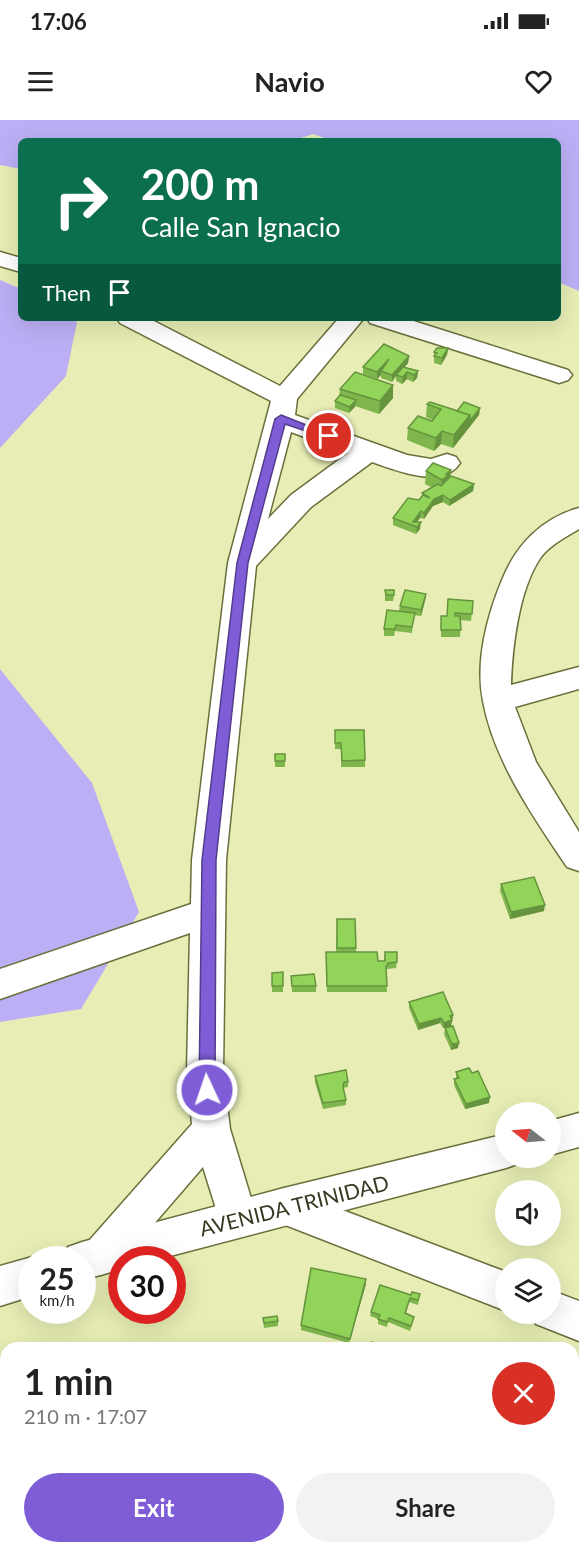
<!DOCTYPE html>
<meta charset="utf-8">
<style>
body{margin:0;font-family:Lato,sans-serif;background:#f2f2f2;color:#222;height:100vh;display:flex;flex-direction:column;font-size:22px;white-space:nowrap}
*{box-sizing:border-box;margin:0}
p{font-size:20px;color:#767676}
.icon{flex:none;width:33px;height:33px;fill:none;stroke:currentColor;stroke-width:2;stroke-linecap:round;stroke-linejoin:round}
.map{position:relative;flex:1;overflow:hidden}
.panel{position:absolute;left:0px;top:1222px;width:579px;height:212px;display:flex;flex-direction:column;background:#fff;border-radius:18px 18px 0 0;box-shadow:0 6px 24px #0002}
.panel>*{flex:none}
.guide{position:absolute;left:18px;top:18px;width:543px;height:183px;border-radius:9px;box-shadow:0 6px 24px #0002;background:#0b6e4f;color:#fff;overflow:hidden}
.needle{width:39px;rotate:287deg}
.buttons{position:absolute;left:495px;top:982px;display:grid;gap:12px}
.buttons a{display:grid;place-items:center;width:66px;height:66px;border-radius:50%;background:#fff;box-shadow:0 6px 24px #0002;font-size:30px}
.speed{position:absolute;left:18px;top:1126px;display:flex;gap:12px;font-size:30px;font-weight:700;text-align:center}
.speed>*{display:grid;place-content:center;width:78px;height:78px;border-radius:50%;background:#fff;box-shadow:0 6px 24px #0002;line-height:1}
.speed small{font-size:15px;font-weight:400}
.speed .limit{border:9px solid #d22;background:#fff;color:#111}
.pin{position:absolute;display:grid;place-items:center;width:51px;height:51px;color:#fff;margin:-26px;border:3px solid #fff;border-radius:50%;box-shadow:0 2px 6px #0007}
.me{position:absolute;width:66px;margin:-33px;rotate:357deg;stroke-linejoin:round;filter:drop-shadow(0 0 4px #0008)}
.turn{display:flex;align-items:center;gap:21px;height:126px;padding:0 24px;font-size:27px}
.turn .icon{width:78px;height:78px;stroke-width:2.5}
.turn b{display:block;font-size:42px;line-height:51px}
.then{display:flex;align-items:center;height:57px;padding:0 24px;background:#0003;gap:12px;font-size:22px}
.round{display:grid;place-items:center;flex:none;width:63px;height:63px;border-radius:32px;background:#f2f2f2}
.headline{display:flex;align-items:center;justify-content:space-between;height:102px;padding:0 24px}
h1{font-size:36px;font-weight:700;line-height:45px}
.primary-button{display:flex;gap:12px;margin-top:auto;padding:12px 24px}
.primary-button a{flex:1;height:69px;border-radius:36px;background:#7f5dd7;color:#fff;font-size:24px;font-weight:700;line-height:69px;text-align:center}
.primary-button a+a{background:#f2f2f2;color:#222}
.status{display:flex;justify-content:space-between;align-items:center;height:42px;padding:0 30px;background:#fff;direction:ltr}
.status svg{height:16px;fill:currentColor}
header{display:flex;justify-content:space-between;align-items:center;height:78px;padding:0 24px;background:#fff;font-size:27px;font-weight:700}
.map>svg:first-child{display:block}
.green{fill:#bcaff5}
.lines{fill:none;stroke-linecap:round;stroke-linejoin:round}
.minor-casing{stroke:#6b6f3b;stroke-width:3}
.tertiary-casing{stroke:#6b6f3b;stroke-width:3}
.minor{fill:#fff;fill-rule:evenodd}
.tertiary{fill:#fff;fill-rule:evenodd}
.wall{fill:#7eb54d}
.shaded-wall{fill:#66943e}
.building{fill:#92d359;stroke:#66943e;stroke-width:1.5}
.route{fill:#7f5dd7;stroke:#533c8c;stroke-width:1.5}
.labels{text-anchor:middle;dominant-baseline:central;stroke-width:4.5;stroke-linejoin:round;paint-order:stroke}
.street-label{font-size:21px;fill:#373922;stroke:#fff}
</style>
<div class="status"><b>17:06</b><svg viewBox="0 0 49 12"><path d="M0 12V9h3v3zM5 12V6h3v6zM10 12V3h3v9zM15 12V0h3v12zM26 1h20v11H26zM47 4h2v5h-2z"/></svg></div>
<header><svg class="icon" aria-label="menu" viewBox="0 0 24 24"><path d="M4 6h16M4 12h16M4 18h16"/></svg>Navio<svg class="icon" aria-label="heart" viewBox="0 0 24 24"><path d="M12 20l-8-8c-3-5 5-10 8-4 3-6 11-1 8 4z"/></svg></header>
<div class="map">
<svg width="579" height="1433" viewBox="0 0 579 1433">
<rect width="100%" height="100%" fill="#e7edb4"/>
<g class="green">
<path d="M0,0H579V171L558,162V21H333L313,14L292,21H21V49L0,45Z"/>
<path d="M0,160L21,169V198H72L77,202L66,256L0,328Z"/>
<path d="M0,549L92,663L139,792L81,889L0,902Z"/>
</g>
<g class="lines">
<g class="minor-casing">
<g id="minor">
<path d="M0,132L21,138V152L0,146Z"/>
<path d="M117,198H148L280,266L339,198H364L297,279L295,295L407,335L431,339L447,334L456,337L460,343C443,370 395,350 372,342L311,387L256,446L226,740L223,951L230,1009L257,1098L251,1111L237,1116L223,1111L203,1047L115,1149L101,1155L87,1149L81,1136L87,1123L192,1004L187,951L190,813L0,879V849L191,784L192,740L228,443L271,281L120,203ZM291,312L348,333L291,375L268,399Z"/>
<path d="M367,198H404L568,250L572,255L568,260L559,263L550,260L370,203Z"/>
<path d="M579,388V409C566,417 550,425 541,437C519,468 512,528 511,565L579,547V569L515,587L536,642L579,712V751L567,747C534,698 494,641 483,581C475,542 487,496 502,460C516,425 542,398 579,388Z"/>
<path d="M284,1068L506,1152V1191L270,1099L264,1086L270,1073Z"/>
<path d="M550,1170L579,1181V1221L536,1204L531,1194H550Z"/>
<path d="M0,1334L6,1337V1381L0,1378Z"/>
<path d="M164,1428H219L221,1433H166Z"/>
</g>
</g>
<g class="tertiary-casing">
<g id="tertiary">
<path d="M579,993V1027L550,1035V1001Z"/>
<path d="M506,1014V1038H522L520,1043L506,1048L155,1140H122V1149L82,1160V1140H62L68,1127L82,1122L284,1068Z"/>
<path d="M32,1137L41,1140H32V1176L0,1186V1146Z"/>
</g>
</g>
<use href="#minor" class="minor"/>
<use href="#tertiary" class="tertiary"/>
</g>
<g class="wall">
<path d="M448,228L447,235L441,245L434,243V232Z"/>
<path d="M409,236L408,243L404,248L418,251L417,258L413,262L407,259L402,264L396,261V256L392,262L381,258V255L377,259L363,254V247Z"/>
<path d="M393,265V278L379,294L355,286L349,293L335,288V281L339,276L340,269Z"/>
<path d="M427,284L457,291L480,288L479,295L453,328L441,324L434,331L407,320L408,308L432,301L433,300L426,297Z"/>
<path d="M426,351L451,356L474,364L473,371L449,386L443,382L433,386L424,399L420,398L417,402L420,409L416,414L393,405V398L419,380L422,376V373L431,367L425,364Z"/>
<path d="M385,470L394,475L393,481H385Z"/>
<path d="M426,474L425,481L421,496L414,495L412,513L395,511L394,516H384V509L399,491L400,486Z"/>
<path d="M473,481L471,501L461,500L460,517H441V496H447Z"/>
<path d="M335,610L365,640V647H341V629H335Z"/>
<rect x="275" y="634" width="10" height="13"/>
<path d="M501,764L544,791L510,799L500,771Z"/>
<path d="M337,799H355L356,832L378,841H384L385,832L397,842L396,848L387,849L386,851L387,872H327L326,832H336Z"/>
<path d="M283,852V872H272V853Z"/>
<path d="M291,856L316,866V872H292Z"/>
<path d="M409,882L453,895L451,906L443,908L440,903L418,910L409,888Z"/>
<path d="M445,908L458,928L451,930L444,914Z"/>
<path d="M456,952L489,983L465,989L454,965V959H456Z"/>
<path d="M315,956L348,962V967L343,968L346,980V985L323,989L315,962Z"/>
<path d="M366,1164L349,1223L301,1210V1205Z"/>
<path d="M420,1174L418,1185L409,1182L406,1194L413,1201L410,1211L388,1202L387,1207L378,1204V1199L370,1196L371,1192L411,1175Z"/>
<path d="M263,1198L278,1201V1206L264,1208Z"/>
<path d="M378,1428H388L387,1433L377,1432Z"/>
</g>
<g class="shaded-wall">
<path d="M448,228L447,235L441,245L442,238Z"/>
<path d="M409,236L408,243L398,255H396V256L392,262V255Z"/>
<path d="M389,239L381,251V255L377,259V252Z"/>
<path d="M418,251L417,258L413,262L414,255Z"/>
<path d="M407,252V259L402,264L403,257Z"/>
<path d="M393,265V278L379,294L380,281Z"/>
<path d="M356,280L355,287L349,293L350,287Z"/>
<path d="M480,288L479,295L453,328L454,315L470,295Z"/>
<path d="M442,311L441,324L434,331L436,318Z"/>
<path d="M451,350L450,363L441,373L442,360L446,354Z"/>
<path d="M474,364L473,371L449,386L450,380Z"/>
<path d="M443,375V382L433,386L424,399V393L434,379Z"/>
<path d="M421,391L420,398L414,406L413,402Z"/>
<path d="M421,402L420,409L416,414L417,407Z"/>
<path d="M426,474L425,481L421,496V490Z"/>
<path d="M545,785L544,791L510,799L511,792Z"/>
<path d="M453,895L451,906L443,908L444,903L450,896Z"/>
<path d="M441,898L440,903L418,910L419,904Z"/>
<path d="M459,923L458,928L451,930L452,924Z"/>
<path d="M490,977L489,983L465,989L466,984Z"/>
<path d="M366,1159V1164L349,1223L350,1219Z"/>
</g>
<g class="building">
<path d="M384,224L409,236L392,255L381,251L389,239L377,252L363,247Z"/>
<path d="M437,228H448L442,238L434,236L437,233L434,232Z"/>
<path d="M403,247L418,251L414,255L407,252L403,257L396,255Z"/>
<path d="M355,252L393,265L380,281L340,269Z"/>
<path d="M340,275L356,280L350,287L335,281Z"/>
<path d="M430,282L470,295L454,315L442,311L436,318L408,308L418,296L432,301L441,289L427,284Z"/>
<path d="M464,282L480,288L470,301V295L457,291Z"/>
<path d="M433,343L451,350L446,354L448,355L442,360L426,351Z"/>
<path d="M451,356L474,364L450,380L443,375L434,379L424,393L421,391L413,402H421L417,407L393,398L408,378L419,380L423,375L430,378L422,373L438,364L441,366Z"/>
<path d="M385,470H394V475H386Z"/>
<path d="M405,470L426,474L421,490L400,486Z"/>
<path d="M448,479L473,481L472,494L455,493V496H460L461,510H441V496H447Z"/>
<path d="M387,490L415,493L412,507L396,505L395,509H384Z"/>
<path d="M335,610H364L365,640L342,641L341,623H335Z"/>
<rect x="275" y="634" width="10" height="7"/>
<path d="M534,757L545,785L511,792L501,764Z"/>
<path d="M337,799H355L356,828H337Z"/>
<path d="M326,832H377L378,841H385V832H397V842L388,843L386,847L387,866H327Z"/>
<path d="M283,852V866H272V853Z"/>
<path d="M314,854L316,866H292L291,856Z"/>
<path d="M443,872L453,895L450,896L452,900L444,903L441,898L419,904L409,882Z"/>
<path d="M453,906L459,923L452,924L445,908Z"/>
<path d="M469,948L472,953L478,951L490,977L466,984L454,959L459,958L456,952Z"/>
<path d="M346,950L348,962H344L343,967L346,980L323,983L315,956Z"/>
<path d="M311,1148L366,1159L350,1219L301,1205Z"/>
<path d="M380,1165L411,1175L412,1172L420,1174L418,1180L410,1178L405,1193L414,1197L411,1206L389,1198L387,1202L378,1199L380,1195L371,1192Z"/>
<path d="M277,1196L278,1201L264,1203L263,1198Z"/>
<path d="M372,1222L386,1227V1228H369Z"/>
<path d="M378,1428H388L387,1431Z"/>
<path d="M396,1428H413L411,1433H394Z"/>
<path d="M413,1428H439L437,1433H411Z"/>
</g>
<path class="route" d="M281,295L334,316L329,319L285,304L248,443L216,740L215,970L212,975L207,977L202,975L199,970L202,740L237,443L275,299Z"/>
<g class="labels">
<g class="street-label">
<text transform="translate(294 1085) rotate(-14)">AVENIDA TRINIDAD</text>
</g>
</g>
</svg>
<div class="buttons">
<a><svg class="needle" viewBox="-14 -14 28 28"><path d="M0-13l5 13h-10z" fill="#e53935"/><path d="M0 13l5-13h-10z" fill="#767676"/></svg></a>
<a><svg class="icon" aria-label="sound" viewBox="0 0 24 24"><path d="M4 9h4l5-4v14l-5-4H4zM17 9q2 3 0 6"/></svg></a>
<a><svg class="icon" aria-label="layers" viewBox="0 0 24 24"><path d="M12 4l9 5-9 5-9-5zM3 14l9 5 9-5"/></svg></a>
</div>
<div class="speed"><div>25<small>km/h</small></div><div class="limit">30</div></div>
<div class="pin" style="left:329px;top:316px;background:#d93025"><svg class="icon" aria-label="arrive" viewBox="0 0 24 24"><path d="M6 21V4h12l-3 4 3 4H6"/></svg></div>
<svg class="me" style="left:207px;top:970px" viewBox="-20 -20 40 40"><circle r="17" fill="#7f5dd7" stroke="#fff" stroke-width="3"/><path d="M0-11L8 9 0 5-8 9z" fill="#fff"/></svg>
<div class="guide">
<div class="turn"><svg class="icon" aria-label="right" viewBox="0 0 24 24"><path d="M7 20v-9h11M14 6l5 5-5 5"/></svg><div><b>200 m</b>Calle San Ignacio</div></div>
<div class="then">Then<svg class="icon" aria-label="arrive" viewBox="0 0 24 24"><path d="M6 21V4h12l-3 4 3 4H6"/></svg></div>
</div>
<section class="panel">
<div class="headline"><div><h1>1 min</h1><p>210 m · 17:07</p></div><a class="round" style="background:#d93025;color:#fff"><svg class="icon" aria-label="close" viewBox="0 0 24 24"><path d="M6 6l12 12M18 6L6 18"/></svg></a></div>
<div class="primary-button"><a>Exit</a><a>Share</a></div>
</section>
</div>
